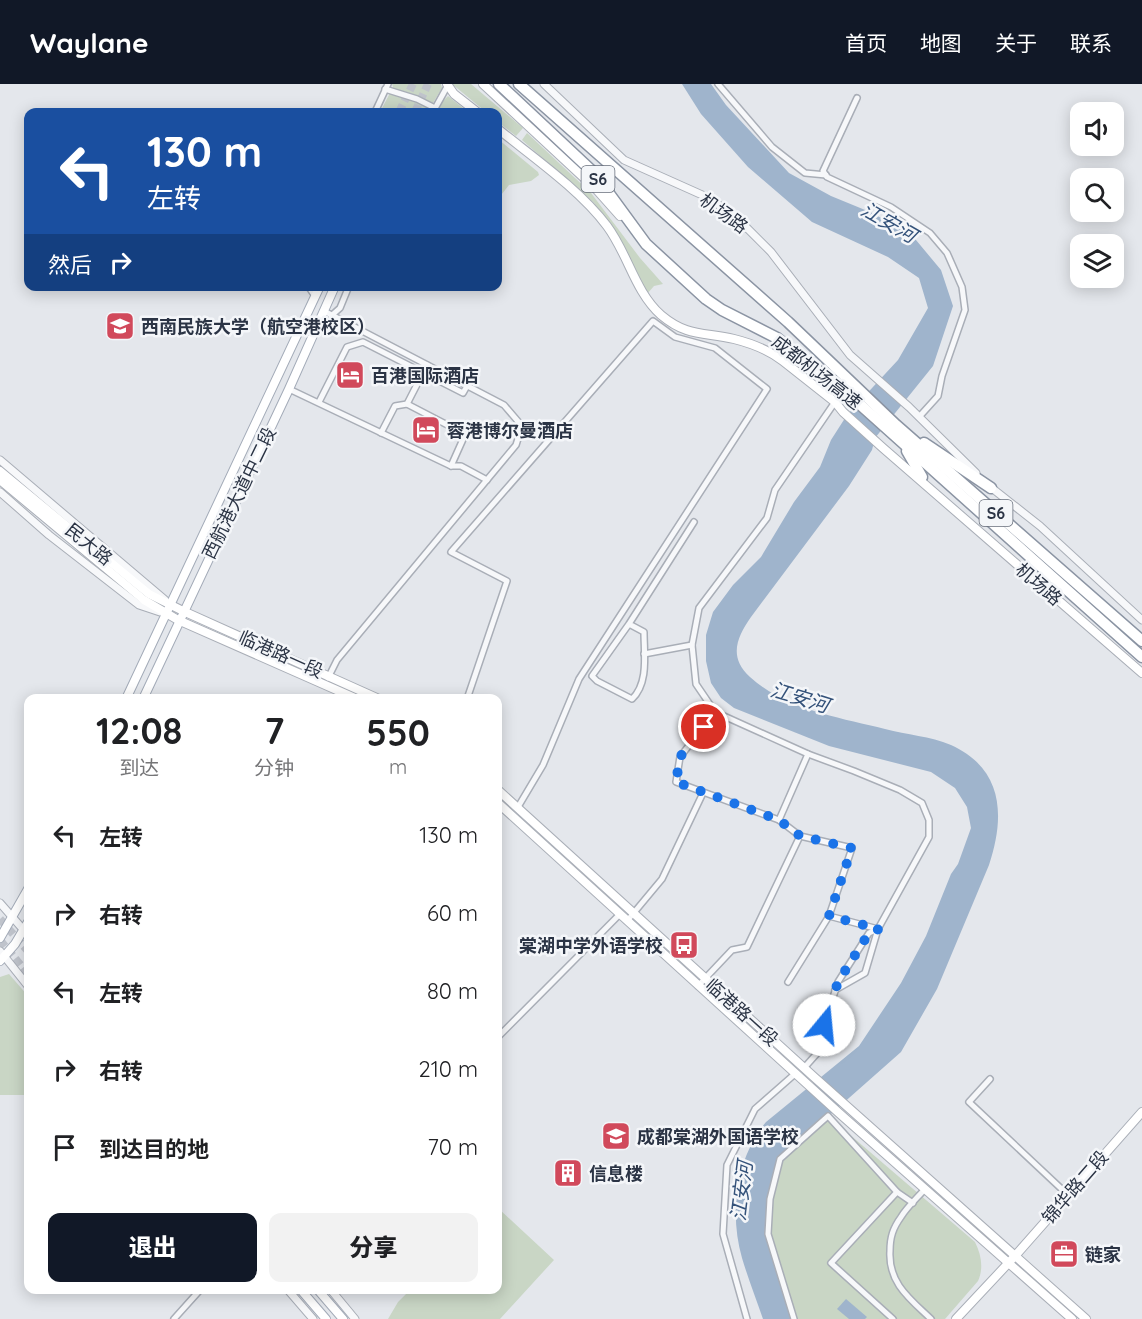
<!DOCTYPE html>
<html lang="zh">
<meta charset="utf-8">
<style>
body{margin:0;font-family:Quicksand,"Noto Sans SC",sans-serif;background:#f2f2f2;color:#202124;height:100vh;display:flex;flex-direction:column;font-size:22px;white-space:nowrap}
*{box-sizing:border-box;margin:0}
p{font-size:20px;color:#757577}
.icon{flex:none;width:33px;height:33px;fill:none;stroke:currentColor;stroke-width:2;stroke-linecap:round;stroke-linejoin:round}
.map{position:relative;flex:1;overflow:hidden}
.side{position:absolute;left:24px;top:610px;width:478px;height:600px;display:flex;flex-direction:column;background:#fff;border-radius:12px;box-shadow:0 3px 15px #0003}
.side>*{flex:none}
.banner{position:absolute;left:24px;top:24px;width:478px;height:183px;border-radius:12px;box-shadow:0 3px 15px #0003;background:#1a4fa0;color:#fff;overflow:hidden}
.fabs{position:absolute;left:1070px;top:18px;display:grid;gap:12px}
.fabs a{display:grid;place-items:center;width:54px;height:54px;border-radius:12px;background:#fff;box-shadow:0 3px 15px #0003;font-size:30px}
.pin{position:absolute;display:grid;place-items:center;width:51px;height:51px;color:#fff;margin:-26px;border:3px solid #fff;border-radius:50%;box-shadow:0 2px 6px #0007}
.me{position:absolute;width:66px;margin:-33px;rotate:17deg;stroke-linejoin:round;filter:drop-shadow(0 0 4px #0008)}
.turn{display:flex;align-items:center;gap:21px;height:126px;padding:0 24px;font-size:27px}
.turn .icon{width:78px;height:78px;stroke-width:2.5}
.turn b{display:block;font-size:42px;line-height:51px}
.then{display:flex;align-items:center;height:57px;padding:0 24px;background:#0003;gap:12px;font-size:22px}
.eta{display:flex;justify-content:space-evenly;align-items:center;height:102px;text-align:center}
.eta b{font-size:36px;font-weight:800;line-height:42px}
.action{display:flex;gap:12px;margin-top:auto;padding:12px 24px}
.action a{flex:1;height:69px;border-radius:12px;background:#111827;color:#fff;font-size:24px;font-weight:800;line-height:69px;text-align:center}
.action a+a{background:#f2f2f2;color:#202124}
ul{padding:0;list-style:none}
li{display:flex;align-items:center;gap:18px;height:78px;padding:0 24px}
li div{flex:1}
li b{display:block;font-size:22px}
li em{font-style:normal}
header{display:flex;align-items:center;gap:36px;box-sizing:border-box;height:84px;padding:0 30px;background:#111827;color:#fff}
header strong{font-size:28px}
nav{display:flex;gap:33px;margin-inline-start:auto;font-size:21px}
.map>svg:first-child{display:block}
.green{fill:#c9d6c5}
.water{fill:#9fb4cc}
.lines{fill:none;stroke-linecap:round;stroke-linejoin:round}
.primary-tunnel{stroke:#bfc3cb;stroke-width:8;stroke-dasharray:8 4;stroke-linecap:butt}
.minor-casing{stroke:#a9aeb7;stroke-width:8}
.tertiary-casing{stroke:#a9aeb7;stroke-width:9}
.secondary-casing{stroke:#a9aeb7;stroke-width:10}
.primary-casing{stroke:#a3abb8;stroke-width:10}
.motorway-casing{stroke:#8b94a3;stroke-width:13}
.minor{stroke:#f7f8fa;stroke-width:5}
.tertiary{stroke:#f7f8fa;stroke-width:7}
.secondary{stroke:#fff;stroke-width:8}
.primary{stroke:#fff;stroke-width:8}
.motorway{stroke:#fff;stroke-width:10}
.route{stroke:#1a73e8;stroke-width:10;stroke-dasharray:0 18}
.labels{text-anchor:middle;dominant-baseline:central;stroke-width:5;stroke-linejoin:round;paint-order:stroke}
.shield{fill:#f4f6f9;stroke:#676e7b;stroke-width:1.5}
.shield-label{font-size:16px;font-weight:bold;fill:#2b3445}
.street-label{font-size:18px;fill:#2b3445;stroke:#f4f6f9}
.poi-label{font-size:18px;font-weight:bold;fill:#2b3445;stroke:#f4f6f9;text-anchor:start}
.water-label{font-size:20px;font-style:italic;fill:#34527a;stroke:#f4f6f9}
</style>
<header>
<strong>Waylane</strong>
<nav><a>首页</a><a>地图</a><a>关于</a><a>联系</a></nav>
</header>
<div class="map">
<svg width="1142" height="1235" viewBox="0 0 1142 1235">
<rect width="100%" height="100%" fill="#e4e7ec"/>
<g class="green">
<path d="M392,0H441L442,4L433,19L394,6Z"/>
<path d="M452,0H471L523,44L516,52L498,38V28H486Z"/>
<path d="M390,9L403,12L429,23L430,28H380Z"/>
<path d="M448,12L468,28H438L443,17Z"/>
<path d="M527,49L591,109L640,174L663,200L654,202L647,210L610,142L594,119L522,56Z"/>
<path d="M498,55L538,88L539,91L531,97L509,101L498,115Z"/>
<path d="M9,890L28,912V1011H0V893Z"/>
<path d="M828,1032L975,1158C981,1170 984,1184 978,1197L945,1235H793L768,1150L770,1115L780,1075Z"/>
<path d="M498,1124L554,1176L500,1235H388L398,1218L410,1206H498Z"/>
</g>
<g class="water">
<path d="M682,0H711L726,21L789,89L831,112L870,128L911,150L941,186L953,222L933,282L875,354L872,366L849,402L751,533C737,553 728,573 750,593C785,625 840,634 885,645C907,651 930,652 951,661C1004,685 1005,733 989,781L937,905L901,968L780,1075L775,1090L768,1150L793,1235H763C756,1215 748,1194 742,1174C729,1129 736,1074 766,1038L859,962L901,899L926,852L951,790L958,780L971,744L967,723L955,704L931,688L829,662L734,624L721,614L711,599L706,577V551L713,528L733,501L761,473L794,418L820,383L831,356L847,331L898,276L928,224L919,194L888,173L812,138L748,83L701,30Z"/>
<path d="M846,1215L867,1233L865,1235H849L837,1225Z"/>
</g>
<g class="lines">
<g class="primary-tunnel">
<path d="M399,28L413,0"/>
<path d="M415,28L428,0"/>
<path d="M0,835L28,867"/>
<path d="M0,856L28,890"/>
</g>
<g class="minor-casing">
<g id="minor">
<path d="M718,0L772,63L805,89L826,91"/>
<path d="M385,5L417,15L435,24"/>
<path d="M857,14L823,87L827,93L891,123L930,149L947,169L962,203L965,226L942,292L938,312L919,333"/>
<path d="M375,28L388,0"/>
<path d="M433,28L448,1"/>
<path d="M308,202L315,212"/>
<path d="M324,227L504,321L522,342L516,361L337,576L328,594"/>
<path d="M331,232L340,224L349,202"/>
<path d="M289,305L451,382H461L487,396"/>
<path d="M319,318L347,263L363,258L463,309L467,302"/>
<path d="M407,320L459,347L464,353L451,382"/>
<path d="M381,349L395,322L407,320L427,281"/>
<path d="M629,540L592,592L597,597L632,615C649,599 644,570 644,548L629,540L694,438"/>
<path d="M644,570L692,561"/>
<path d="M467,615L507,497L451,468L653,237L675,253L715,264L767,305L579,595L543,681L518,723"/>
<path d="M715,628L680,673L676,698L779,736L800,752L852,764L829,832L788,898"/>
<path d="M779,736L808,670"/>
<path d="M829,832L878,845"/>
<path d="M627,837L662,795L703,709"/>
<path d="M698,902L732,866L747,863L800,752"/>
<path d="M835,906L865,889L878,845L929,753V736L922,719L900,706L854,687L808,670L715,628L696,600L692,561L699,524L767,434L775,406L835,318"/>
<path d="M498,953L619,831"/>
<path d="M804,984L828,957L826,952L828,948L824,941L838,898L869,849L878,845"/>
<path d="M990,995L969,1018L1068,1111"/>
<path d="M925,1105C917,1114 907,1123 901,1133C893,1144 890,1153 890,1167C888,1199 910,1215 931,1235"/>
<path d="M174,1235L200,1206"/>
<path d="M747,1235L723,1150L727,1081L755,1025L796,989"/>
<path d="M794,1235L768,1150L770,1115L780,1075L828,1032L897,1108L913,1119"/>
<path d="M893,1235L831,1179L897,1108"/>
</g>
</g>
<g class="tertiary-casing">
<g id="tertiary">
<path d="M544,0L624,76L709,114L738,135L771,168L850,271L909,323L976,389"/>
<path d="M0,376L165,516"/>
<path d="M988,401L1040,442L1142,536"/>
<path d="M0,408L49,451L139,521L160,528"/>
<path d="M0,819L28,851"/>
<path d="M0,867L28,902"/>
<path d="M288,1206L313,1235"/>
<path d="M331,1206L355,1235"/>
</g>
</g>
<g class="secondary-casing">
<g id="secondary">
<path d="M447,0L454,10L477,28"/>
<path d="M483,0L596,105L620,132"/>
<path d="M498,45C534,74 580,106 607,142C628,170 635,208 661,231C687,253 704,248 734,255C750,259 770,267 783,277L835,318L843,328L883,364L1142,589"/>
<path d="M0,387L149,510L183,527L379,615"/>
<path d="M0,396L144,516L178,536L357,615"/>
<path d="M498,706L814,993L1086,1235"/>
<path d="M498,719L839,1029L1072,1235"/>
<path d="M956,1235L1015,1172L1142,1028"/>
</g>
</g>
<g class="primary-casing">
<g id="primary">
<path d="M126,615L320,202"/>
<path d="M143,615L289,305L335,202"/>
<path d="M0,854L28,805"/>
<path d="M0,877L15,860L28,838"/>
<path d="M301,1206L326,1235"/>
<path d="M318,1206L343,1235"/>
</g>
</g>
<g class="motorway-casing">
<g id="motorway">
<path d="M499,0L594,89L646,160L706,215L722,226L777,254L855,316L1142,573"/>
<path d="M519,0L788,238L896,341L1142,557"/>
<path d="M924,359L991,404"/>
<path d="M907,367L922,393"/>
</g>
</g>
<use href="#minor" class="minor"/>
<use href="#tertiary" class="tertiary"/>
<use href="#secondary" class="secondary"/>
<use href="#primary" class="primary"/>
<use href="#motorway" class="motorway"/>
</g>
<g class="lines">
<path class="route" d="M704,643L680,673L676,698L779,736L800,752L852,764L829,832L879,845L869,849L838,898L824,941"/>
</g>
<defs>
<g id="university-square" transform="scale(1.5)"><rect x="-9" y="-9" width="18" height="18" rx="4" fill="#d1495b" stroke="#f4f6f9"/><path d="M0-5L7-2L0 1L-7-2ZM-4 1L0 2.5L4 1V4Q0 6-4 4Z" fill="#fff"/></g>
<g id="hotel-square" transform="scale(1.5)"><rect x="-9" y="-9" width="18" height="18" rx="4" fill="#d1495b" stroke="#f4f6f9"/><path d="M-6-4.5h1.5V1H6V5H4.5V3h-9V5H-6ZM-4 0a1.8 1.8 0 1 1 3.6 0ZM.5 0V-2.5h3Q6-2.5 6 0Z" fill="#fff"/></g>
<g id="bus-square" transform="scale(1.5)"><rect x="-9" y="-9" width="18" height="18" rx="4" fill="#d1495b" stroke="#f4f6f9"/><path d="M-5-6H5V4H4V6H2V4H-2V6H-4V4H-5ZM-3.5-4V0h7V-4ZM-3.5 1.2v1.5H-2V1.2ZM2 1.2v1.5H3.5V1.2Z" fill="#fff"/></g>
<g id="school-square" transform="scale(1.5)"><rect x="-9" y="-9" width="18" height="18" rx="4" fill="#d1495b" stroke="#f4f6f9"/><path d="M0-5L7-2L0 1L-7-2ZM-4 1L0 2.5L4 1V4Q0 6-4 4Z" fill="#fff"/></g>
<g id="building-square" transform="scale(1.5)"><rect x="-9" y="-9" width="18" height="18" rx="4" fill="#d1495b" stroke="#f4f6f9"/><path d="M-4-6H4V6H1V3H-1V6H-4ZM-2.5-4.3h1.7v1.8h-1.7ZM.8-4.3h1.7v1.8H.8ZM-2.5-1h1.7V.8h-1.7ZM.8-1h1.7V.8H.8Z" fill="#fff"/></g>
<g id="office-square" transform="scale(1.5)"><rect x="-9" y="-9" width="18" height="18" rx="4" fill="#d1495b" stroke="#f4f6f9"/><path d="M-6-3h4V-5.5h4V-3h4V5H-6ZM-1-4.5V-3h2v-1.5ZM-6 0V1H6V0Z" fill="#fff"/></g>
</defs>
<g fill-rule="evenodd">
<use href="#university-square" x="120" y="242"/>
<use href="#hotel-square" x="350" y="291"/>
<use href="#hotel-square" x="426" y="346"/>
<use href="#bus-square" x="684" y="861"/>
<use href="#school-square" x="616" y="1052"/>
<use href="#building-square" x="568" y="1089"/>
<use href="#office-square" x="1064" y="1170"/>
</g>
<g class="labels">
<g class="shield">
<rect x="581.5" y="82" width="33" height="26" rx="4.5"/>
<rect x="979.5" y="416" width="33" height="26" rx="4.5"/>
</g>
<g class="shield-label">
<text x="598" y="95">S6</text>
<text x="996" y="429">S6</text>
</g>
<g class="street-label">
<text transform="translate(724 129) rotate(36)">机场路</text>
<text transform="translate(817 288) rotate(38)">成都机场高速</text>
<text transform="translate(239 409) rotate(-64)">西航港大道中二段</text>
<text transform="translate(89 460) rotate(39)">民大路</text>
<text transform="translate(1039 500) rotate(41)">机场路</text>
<text transform="translate(281 570) rotate(24)">临港路一段</text>
<text transform="translate(742 928) rotate(42)">临港路一段</text>
<text transform="translate(1075 1103) rotate(-49)">锦华路二段</text>
</g>
<g class="poi-label">
<text x="141" y="242">西南民族大学（航空港校区）</text>
<text x="371" y="291">百港国际酒店</text>
<text x="447" y="346">蓉港博尔曼酒店</text>
<text x="663" y="861" text-anchor="end">棠湖中学外语学校</text>
<text x="637" y="1052">成都棠湖外国语学校</text>
<text x="589" y="1089">信息楼</text>
<text x="1085" y="1170">链家</text>
</g>
<g class="water-label">
<text transform="translate(889 138) rotate(30)">江安河</text>
<text transform="translate(800 613) rotate(17)">江安河</text>
<text transform="translate(741 1107) rotate(-83)">江安河</text>
</g>
</g>
</svg>
<div class="fabs">
<a><svg class="icon" aria-label="sound" viewBox="0 0 24 24"><path d="M4 9h4l5-4v14l-5-4H4zM17 9q2 3 0 6"/></svg></a>
<a><svg class="icon" aria-label="search" viewBox="0 0 24 24"><circle cx="10" cy="10" r="6"/><path d="M15 15l6 6"/></svg></a>
<a><svg class="icon" aria-label="layers" viewBox="0 0 24 24"><path d="M12 4l9 5-9 5-9-5zM3 14l9 5 9-5"/></svg></a>
</div>
<div class="pin" style="left:704px;top:643px;background:#d93025"><svg class="icon" aria-label="arrive" viewBox="0 0 24 24"><path d="M6 21V4h12l-3 4 3 4H6"/></svg></div>
<svg class="me" style="left:824px;top:941px" viewBox="-20 -20 40 40"><circle r="19" fill="#fff"/><path d="M0-13L10 11 0 6-10 11z" fill="#1a73e8"/></svg>
<div class="banner">
<div class="turn"><svg class="icon" aria-label="left" viewBox="0 0 24 24"><path d="M17 20v-9H6M10 6l-5 5 5 5"/></svg><div><b>130 m</b>左转</div></div>
<div class="then">然后<svg class="icon" aria-label="right" viewBox="0 0 24 24"><path d="M7 20v-9h11M14 6l5 5-5 5"/></svg></div>
</div>
<section class="side">
<div class="eta">
<div><b>12:08</b><p>到达</p></div>
<div><b>7</b><p>分钟</p></div>
<div><b>550</b><p>m</p></div>
</div>
<ul>
<li><svg class="icon" aria-label="left" viewBox="0 0 24 24"><path d="M17 20v-9H6M10 6l-5 5 5 5"/></svg><div><b>左转</b></div><em>130 m</em></li>
<li><svg class="icon" aria-label="right" viewBox="0 0 24 24"><path d="M7 20v-9h11M14 6l5 5-5 5"/></svg><div><b>右转</b></div><em>60 m</em></li>
<li><svg class="icon" aria-label="left" viewBox="0 0 24 24"><path d="M17 20v-9H6M10 6l-5 5 5 5"/></svg><div><b>左转</b></div><em>80 m</em></li>
<li><svg class="icon" aria-label="right" viewBox="0 0 24 24"><path d="M7 20v-9h11M14 6l5 5-5 5"/></svg><div><b>右转</b></div><em>210 m</em></li>
<li><svg class="icon" aria-label="arrive" viewBox="0 0 24 24"><path d="M6 21V4h12l-3 4 3 4H6"/></svg><div><b>到达目的地</b></div><em>70 m</em></li>
</ul>
<div class="action"><a>退出</a><a>分享</a></div>
</section>
</div>
